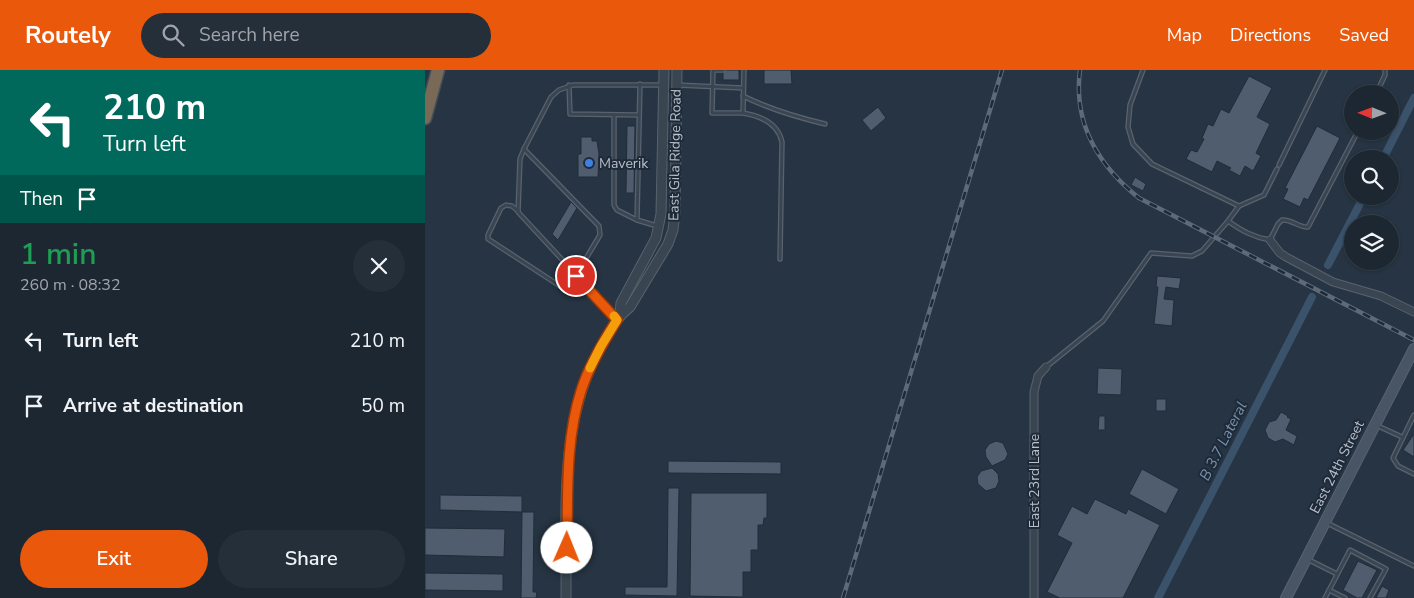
<!DOCTYPE html>
<meta charset="utf-8">
<style>
body{margin:0;font-family:"Nunito Sans",sans-serif;background:#252f3a;color:#f1f3f6;height:100vh;display:flex;flex-direction:column;font-size:19px;white-space:nowrap}
*{box-sizing:border-box;margin:0}
p{font-size:16px;color:#a0a5ac}
.icon{flex:none;width:28px;height:28px;fill:none;stroke:currentColor;stroke-width:2;stroke-linecap:round;stroke-linejoin:round}
.map{position:relative;flex:1;overflow:hidden}
.side{display:flex;flex-direction:column;background:#1c2732;width:425px}
.side>*{flex:none}
.top-card{background:#00695c;color:#fff;overflow:hidden}
.needle{width:32px;rotate:271deg}
.tools{position:absolute;left:919px;top:15px;display:grid;gap:10px}
.tools a{display:grid;place-items:center;width:55px;height:55px;border-radius:50%;background:#1c2732;box-shadow:0 1px 4px #0004,0 0 0 1px #3a444d;font-size:25px}
.pin{position:absolute;display:grid;place-items:center;width:42px;height:42px;color:#fff;margin:-21px;border:2px solid #fff;border-radius:50%;box-shadow:0 1px 5px #0007}
.me{position:absolute;width:55px;margin:-28px;rotate:1deg;stroke-linejoin:round;filter:drop-shadow(0 0 4px #0008)}
.turn{display:flex;align-items:center;gap:18px;height:105px;padding:0 20px;font-size:22px}
.turn .icon{width:65px;height:65px;stroke-width:2.5}
.turn b{display:block;font-size:35px;line-height:42px}
.then{display:flex;align-items:center;height:48px;padding:0 20px;background:#0003;gap:10px;font-size:19px}
.round{display:grid;place-items:center;flex:none;width:52px;height:52px;border-radius:26px;background:#252f3a}
.overview{display:flex;align-items:center;justify-content:space-between;height:85px;padding:0 20px}
h1{font-size:30px;font-weight:600;line-height:38px;color:#1e9e55}
.primary-button{display:flex;gap:10px;margin-top:auto;padding:10px 20px}
.primary-button a{flex:1;height:58px;border-radius:30px;background:#ea580c;color:#fff;font-size:20px;font-weight:600;line-height:58px;text-align:center}
.primary-button a+a{background:#252f3a;color:#f1f3f6}
ul{padding:0;list-style:none}
li{display:flex;align-items:center;gap:15px;height:65px;padding:0 20px}
li div{flex:1}
li b{display:block;font-size:19px}
li em{font-style:normal}
header{display:flex;align-items:center;gap:30px;box-sizing:border-box;height:70px;padding:0 25px;background:#ea580c;color:#fff}
header strong{font-size:24px}
nav{display:flex;gap:28px;margin-inline-start:auto;font-size:18px}
.search{width:350px;height:45px;background:#252f3a;display:flex;align-items:center;gap:12px;box-sizing:border-box;padding:0 18px;border-radius:28px;color:#a0a5ac;font-size:19px}
main{display:flex;flex:1;min-height:0}
.map>svg:first-child{display:block}
.lines{fill:none;stroke-linecap:round;stroke-linejoin:round}
.canal{stroke:#3b526b;stroke-width:8}
.building{fill:#4f5d6e;stroke:#212c39}
.service-casing{stroke:#59636f;stroke-width:5.5}
.minor-casing{stroke:#59636f;stroke-width:9}
.tertiary-casing{stroke:#59636f;stroke-width:11}
.secondary-casing{stroke:#59636f;stroke-width:12}
.motorway-casing{stroke:#45505c;stroke-width:15}
.service{stroke:#3a4552;stroke-width:3}
.minor{stroke:#3a4552;stroke-width:7}
.tertiary{stroke:#3a4552;stroke-width:9}
.secondary{stroke:#485565;stroke-width:10}
.motorway{stroke:#786a57;stroke-width:12}
.rail-casing{stroke:#5c6a79;stroke-width:4.5}
.rail{stroke:#1f2a38;stroke-width:2.5;stroke-dasharray:8;stroke-linecap:butt}
.route-casing{stroke:#983908;stroke-width:12}
.route{stroke:#ea580c;stroke-width:9}
.slow{stroke:#f59e0b;stroke-width:9}
.shop-dot{fill:#3f7fe0;stroke:#1f2a38;stroke-width:2}
.labels{text-anchor:middle;dominant-baseline:central;stroke-width:4;stroke-linejoin:round;paint-order:stroke}
.street-label{font-size:14px;fill:#b8c0cc;stroke:#1f2a38}
.poi-label{font-size:14px;fill:#b8c0cc;stroke:#1f2a38;text-anchor:start}
.water-label{font-size:15px;font-style:italic;fill:#7792af;stroke:#1f2a38}
</style>
<header>
<strong>Routely</strong>
<div class="search"><svg class="icon" aria-label="search" viewBox="0 0 24 24"><circle cx="10" cy="10" r="6"/><path d="M15 15l6 6"/></svg>Search here</div>
<nav><a>Map</a><a>Directions</a><a>Saved</a></nav>
</header>
<main>
<section class="side">
<div class="top-card">
<div class="turn"><svg class="icon" aria-label="left" viewBox="0 0 24 24"><path d="M17 20v-9H6M10 6l-5 5 5 5"/></svg><div><b>210 m</b>Turn left</div></div>
<div class="then">Then<svg class="icon" aria-label="arrive" viewBox="0 0 24 24"><path d="M6 21V4h12l-3 4 3 4H6"/></svg></div>
</div>
<div class="overview"><div><h1>1 min</h1><p>260 m · 08:32</p></div><a class="round"><svg class="icon" aria-label="close" viewBox="0 0 24 24"><path d="M6 6l12 12M18 6L6 18"/></svg></a></div>
<ul>
<li><svg class="icon" aria-label="left" viewBox="0 0 24 24"><path d="M17 20v-9H6M10 6l-5 5 5 5"/></svg><div><b>Turn left</b></div><em>210 m</em></li>
<li><svg class="icon" aria-label="arrive" viewBox="0 0 24 24"><path d="M6 21V4h12l-3 4 3 4H6"/></svg><div><b>Arrive at destination</b></div><em>50 m</em></li>
</ul>
<div class="primary-button"><a>Exit</a><a>Share</a></div>
</section>
<div class="map">
<svg width="989" height="528" viewBox="0 0 989 528">
<rect width="100%" height="100%" fill="#263443"/>
<g class="lines">
<g class="canal">
<path d="M958,89L989,28"/>
<path d="M903,195L939,126"/>
<path d="M733,528L887,227"/>
</g>
</g>
<g class="building">
<path d="M301,0H314V10H298V3Z"/>
<path d="M339,0H366L367,14H339Z"/>
<path d="M824,6L847,18L832,47L845,54L831,83L836,86L828,101L820,96L815,106L804,100L806,98L792,91L787,102L761,89L766,80L772,82L779,69L777,68L783,54L788,56L796,39L804,43Z"/>
<path d="M453,37L461,48L446,61L437,50Z"/>
<path d="M202,56H210L209,123H201Z"/>
<path d="M892,56L915,68L883,130L879,128L875,137L858,129L863,119L860,118Z"/>
<path d="M156,67H167V71H172L174,84L173,107H153V84H156Z"/>
<path d="M710,107L721,114L718,121L706,115Z"/>
<path d="M146,132L152,138L133,170L127,164Z"/>
<path d="M732,206L756,208L754,219L741,217L739,229L749,230L747,256L729,254L733,217H731Z"/>
<path d="M673,298L697,299L696,325L672,324Z"/>
<rect x="731" y="329" width="10" height="12"/>
<path d="M856,342L863,346L862,347L866,349L861,360L872,366L869,375L858,369L850,372L843,368L840,360L844,352L851,350Z"/>
<path d="M674,346H680V360H673Z"/>
<path d="M989,364V387L978,380Z"/>
<path d="M571,371L578,373L583,384L580,390L567,396L561,387L560,380L564,374Z"/>
<path d="M243,391L356,392V404L243,403Z"/>
<path d="M567,398L573,404L574,411L571,418L561,421L553,414L552,407L556,401Z"/>
<path d="M717,399L754,419L741,444L704,424Z"/>
<path d="M243,418H254L252,526L200,525V517H242Z"/>
<path d="M266,423H342V448H339L338,455H333V480H326V502H318V527L265,526Z"/>
<path d="M15,425L97,426V442L15,440Z"/>
<path d="M670,429L701,444L703,439L735,455L698,528H635L622,522L647,473L632,465L647,436L662,444Z"/>
<path d="M97,442H109L108,522H112L111,528H96Z"/>
<path d="M0,458L80,459L79,487L0,485Z"/>
<path d="M933,491L952,500L937,528H932L918,520Z"/>
<path d="M0,503L78,504V521L0,520Z"/>
<path d="M957,516L964,520L961,528H951Z"/>
</g>
<g class="lines">
<g class="service-casing">
<g id="service">
<path d="M288,0L287,43H318L319,0"/>
<path d="M289,0H298"/>
<path d="M718,0L705,35L703,57L708,74L727,94L814,136"/>
<path d="M215,14L212,150L232,156"/>
<path d="M144,15L145,44L214,45"/>
<path d="M252,15L318,18"/>
<path d="M951,24L960,5V0"/>
<path d="M318,26C344,39 371,47 400,54"/>
<path d="M318,43C336,46 353,53 357,72L355,189"/>
<path d="M189,45V135L192,140L212,150"/>
<path d="M854,95L900,0"/>
<path d="M93,141L87,136L81,135L76,138L63,165V169L138,218L141,219L144,217L175,165L174,156L99,79"/>
<path d="M803,151L814,136L839,125L852,99"/>
<path d="M192,249L93,142L95,89L99,79L126,27L134,20L148,15H238"/>
<path d="M621,297L678,251L726,183L767,186L777,181L803,151C817,161 828,167 845,170L853,154L857,150C867,149 874,158 883,157L933,61"/>
<path d="M989,345L968,388L973,396L989,404"/>
<path d="M953,356L977,367"/>
<path d="M902,453L989,496"/>
<path d="M884,490L912,504"/>
<path d="M904,520L920,528"/>
<path d="M900,528L925,480L961,499L945,528"/>
</g>
</g>
<g class="minor-casing">
<g id="minor">
<path d="M845,170L855,183L861,187L908,212L956,226L989,242"/>
<path d="M609,528V322L613,306L621,297"/>
</g>
</g>
<g class="tertiary-casing">
<g id="tertiary">
<path d="M195,244L196,233L231,168L236,144L239,0"/>
<path d="M141,528C142,442 132,346 180,270C187,257 193,246 205,237L243,174L248,160L250,142L252,0"/>
</g>
</g>
<g class="secondary-casing">
<path id="secondary" d="M861,528L989,279"/>
</g>
<g class="motorway-casing">
<path id="motorway" d="M0,48L13,0"/>
</g>
<use href="#service" class="service"/>
<use href="#minor" class="minor"/>
<use href="#tertiary" class="tertiary"/>
<use href="#secondary" class="secondary"/>
<use href="#motorway" class="motorway"/>
<g class="rail-casing">
<g id="rail">
<path d="M655,0C648,54 673,95 714,128L989,270"/>
<path d="M418,528L577,0"/>
</g>
</g>
<use href="#rail" class="rail"/>
</g>
<g class="lines">
<g class="route-casing">
<path id="route" d="M142,478C143,426 140,371 156,321C164,296 178,272 192,250L151,206"/>
</g>
<use href="#route" class="route"/>
<path class="slow" d="M165,298L176,276L192,250L189,246"/>
</g>
<circle class="shop-dot" cx="164" cy="93" r="5"/>
<g class="labels">
<g class="street-label">
<text transform="translate(250 85) rotate(-89)">East Gila Ridge Road</text>
<text transform="translate(912 397) rotate(-63)">East 24th Street</text>
<text transform="translate(609 411) rotate(-90)">East 23rd Lane</text>
</g>
<g class="poi-label">
<text x="174" y="93">Maverik</text>
</g>
<g class="water-label">
<text transform="translate(798 371) rotate(-63)">B 3.7 Lateral</text>
</g>
</g>
</svg>
<div class="tools">
<a><svg class="needle" viewBox="-14 -14 28 28"><path d="M0-13l5 13h-10z" fill="#e53935"/><path d="M0 13l5-13h-10z" fill="#a0a5ac"/></svg></a>
<a><svg class="icon" aria-label="search" viewBox="0 0 24 24"><circle cx="10" cy="10" r="6"/><path d="M15 15l6 6"/></svg></a>
<a><svg class="icon" aria-label="layers" viewBox="0 0 24 24"><path d="M12 4l9 5-9 5-9-5zM3 14l9 5 9-5"/></svg></a>
</div>
<div class="pin" style="left:151px;top:206px;background:#d93025"><svg class="icon" aria-label="arrive" viewBox="0 0 24 24"><path d="M6 21V4h12l-3 4 3 4H6"/></svg></div>
<svg class="me" style="left:142px;top:478px" viewBox="-20 -20 40 40"><circle r="19" fill="#fff"/><path d="M0-13L10 11 0 6-10 11z" fill="#ea580c"/></svg>
</div>
</main>
